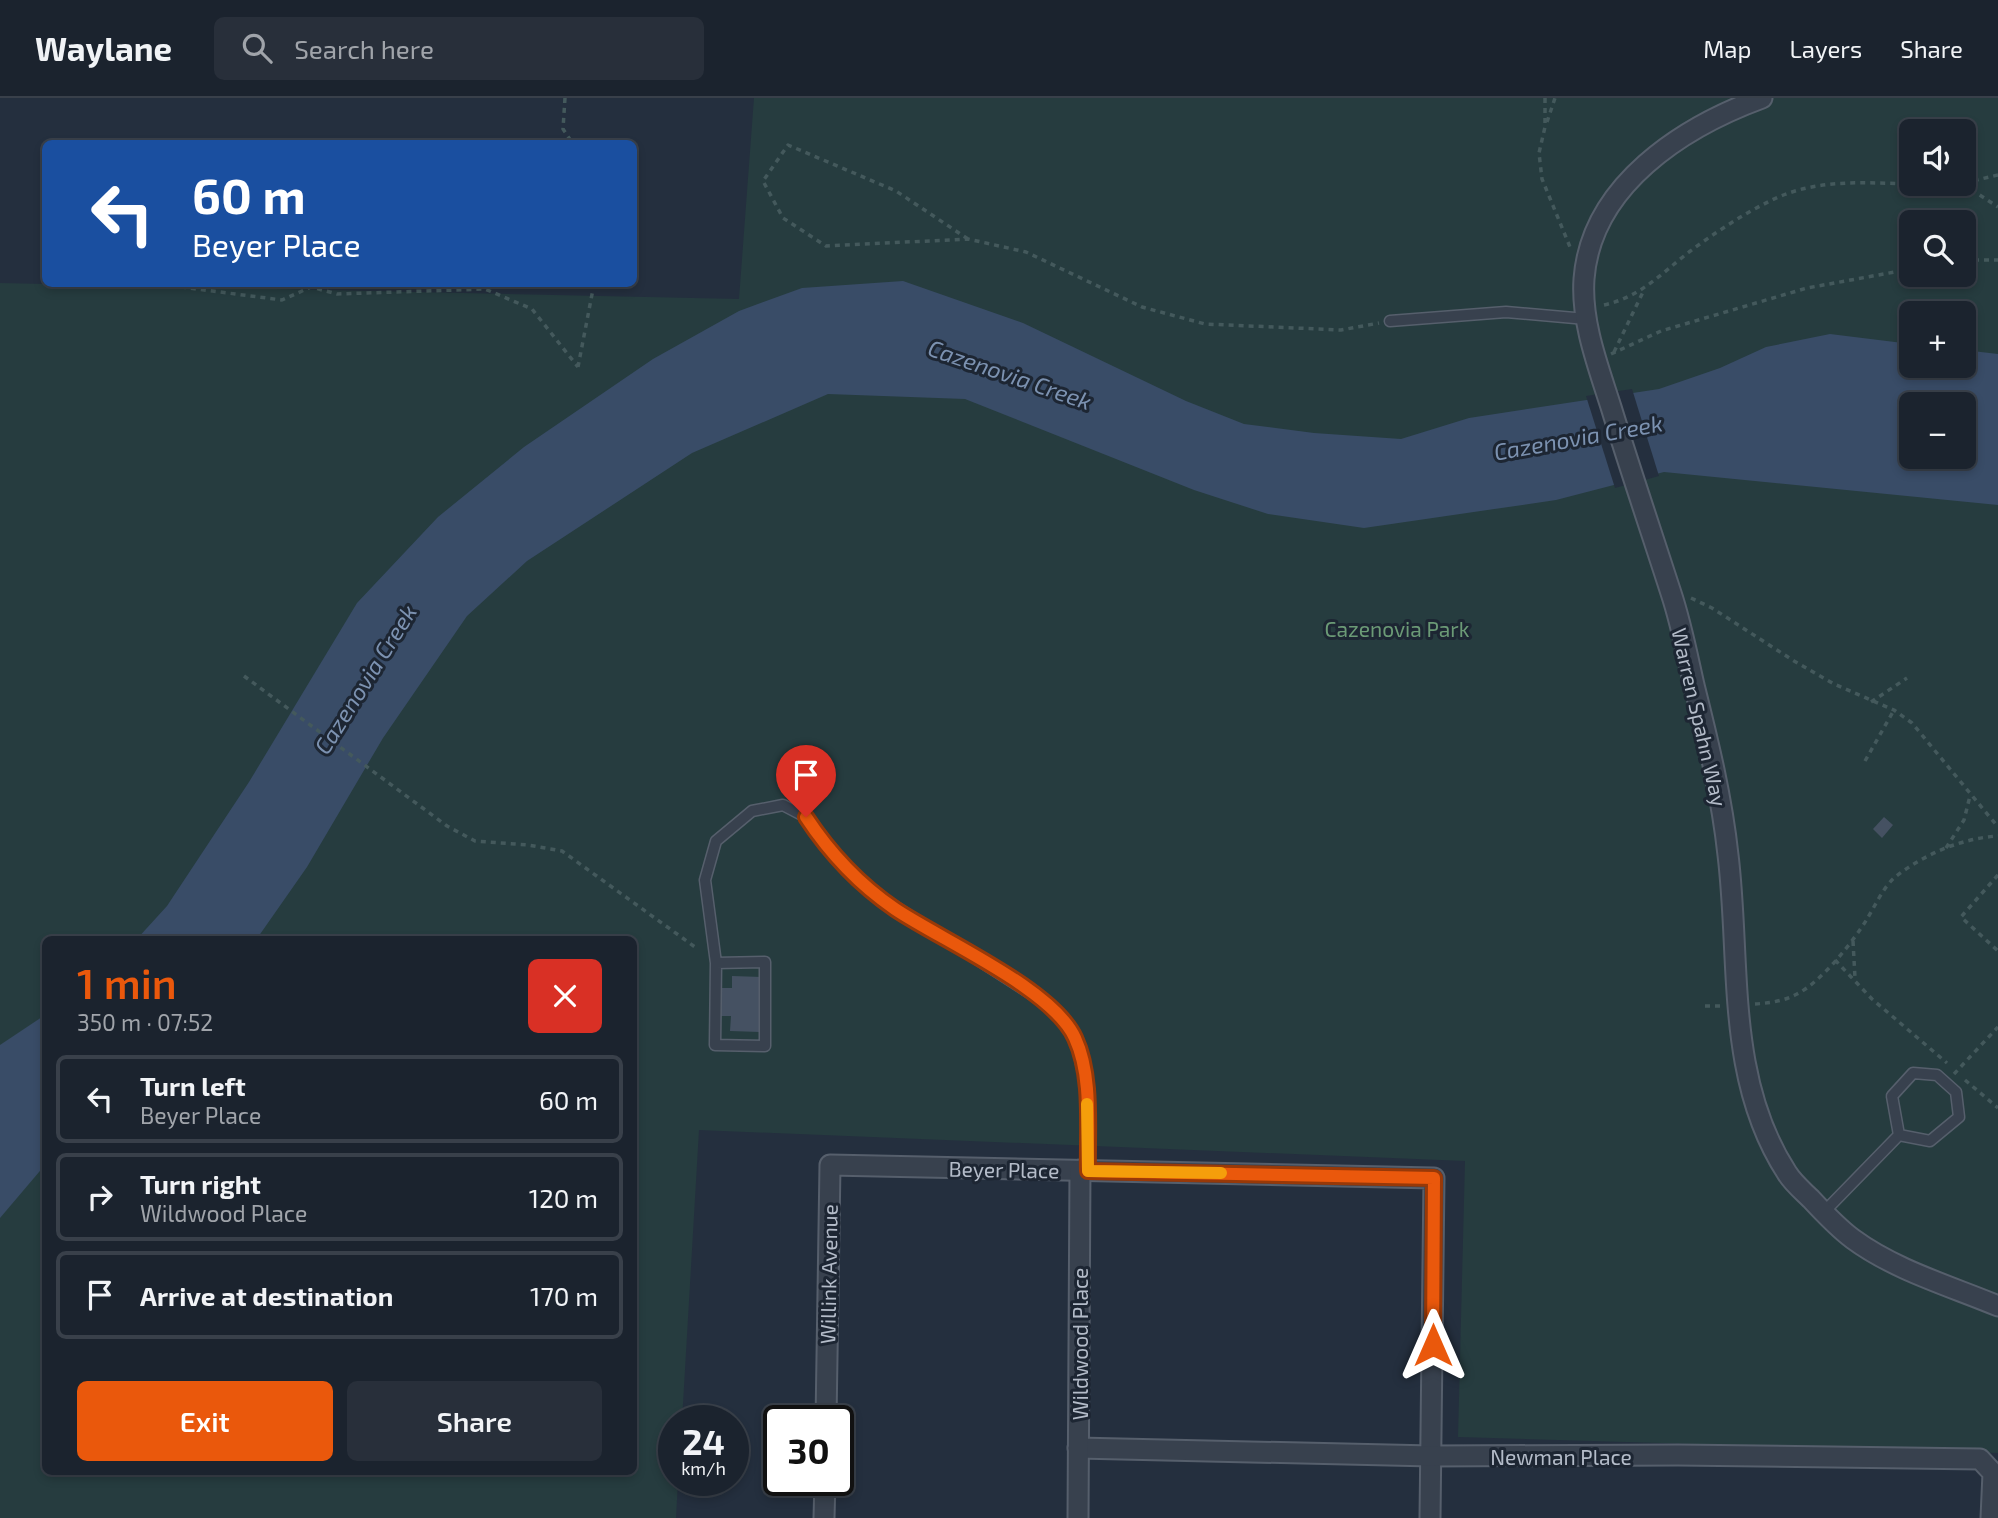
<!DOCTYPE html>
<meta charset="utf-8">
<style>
body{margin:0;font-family:"Exo 2",sans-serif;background:#282f3a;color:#f1f3f6;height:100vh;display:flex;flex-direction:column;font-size:26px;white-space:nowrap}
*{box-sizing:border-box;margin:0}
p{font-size:23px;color:#a0a4aa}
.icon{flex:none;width:38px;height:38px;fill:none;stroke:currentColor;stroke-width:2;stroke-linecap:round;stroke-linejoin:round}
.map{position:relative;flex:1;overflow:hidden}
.details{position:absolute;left:42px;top:838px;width:595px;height:539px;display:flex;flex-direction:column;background:#1b232e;border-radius:10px;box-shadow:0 4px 10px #0003,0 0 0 2px #39404a}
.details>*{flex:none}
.banner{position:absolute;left:42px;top:42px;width:595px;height:147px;border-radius:10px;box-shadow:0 4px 10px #0003,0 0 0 2px #39404a;background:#1a4fa0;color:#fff;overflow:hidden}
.fabs{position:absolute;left:1899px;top:21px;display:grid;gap:14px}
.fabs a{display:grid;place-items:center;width:77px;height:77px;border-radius:10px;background:#1b232e;box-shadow:0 4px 10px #0003,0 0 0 2px #39404a;font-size:35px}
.speed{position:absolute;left:658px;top:1307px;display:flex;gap:14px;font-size:35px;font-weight:700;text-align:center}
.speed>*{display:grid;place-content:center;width:91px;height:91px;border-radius:50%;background:#1b232e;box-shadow:0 4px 10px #0003,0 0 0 2px #39404a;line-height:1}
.speed small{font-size:18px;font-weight:400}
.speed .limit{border:4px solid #111;border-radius:10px;background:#fff;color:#111}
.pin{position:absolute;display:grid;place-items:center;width:60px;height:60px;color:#fff;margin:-72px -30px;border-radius:50% 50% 50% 0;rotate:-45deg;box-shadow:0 0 7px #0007}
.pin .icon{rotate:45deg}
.me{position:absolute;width:77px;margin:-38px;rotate:0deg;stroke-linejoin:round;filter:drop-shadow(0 0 5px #0008)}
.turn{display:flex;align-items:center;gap:24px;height:147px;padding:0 35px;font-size:32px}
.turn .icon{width:91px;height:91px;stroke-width:2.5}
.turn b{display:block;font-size:49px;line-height:60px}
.round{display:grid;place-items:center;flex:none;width:74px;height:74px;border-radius:10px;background:#282f3a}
.overview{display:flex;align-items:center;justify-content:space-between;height:119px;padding:0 35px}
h1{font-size:42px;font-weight:600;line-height:52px;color:#ea580c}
.button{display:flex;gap:14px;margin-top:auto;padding:14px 35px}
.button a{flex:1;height:80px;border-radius:10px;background:#ea580c;color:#fff;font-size:28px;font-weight:600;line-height:80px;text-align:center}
.button a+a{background:#282f3a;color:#f1f3f6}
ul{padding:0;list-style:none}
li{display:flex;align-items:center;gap:21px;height:88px;margin:0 14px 10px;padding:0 21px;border:4px solid #39404a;border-radius:10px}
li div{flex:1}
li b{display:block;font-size:26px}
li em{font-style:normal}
header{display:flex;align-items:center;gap:42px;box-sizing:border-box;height:98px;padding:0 35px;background:#1b232e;border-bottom:2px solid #39404a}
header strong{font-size:33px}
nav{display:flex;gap:38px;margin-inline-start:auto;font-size:24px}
.search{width:490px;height:63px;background:#282f3a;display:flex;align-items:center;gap:18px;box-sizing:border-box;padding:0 24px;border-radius:10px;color:#a0a4aa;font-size:26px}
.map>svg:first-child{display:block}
.green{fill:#263c3f;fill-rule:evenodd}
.water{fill:#394c67;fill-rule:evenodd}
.pier{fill:#242f3e}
.building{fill:#455162}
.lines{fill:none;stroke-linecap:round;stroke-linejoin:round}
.lane-casing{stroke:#565f6c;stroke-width:13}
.street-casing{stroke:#565f6c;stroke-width:23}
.path{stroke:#44595c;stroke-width:3.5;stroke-dasharray:5 5;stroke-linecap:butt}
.lane{stroke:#38414e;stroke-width:10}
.street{stroke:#38414e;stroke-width:19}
.route-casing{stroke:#983908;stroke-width:18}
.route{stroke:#ea580c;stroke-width:12}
.slow{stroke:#f59e0b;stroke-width:12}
.labels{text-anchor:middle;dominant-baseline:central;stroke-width:6;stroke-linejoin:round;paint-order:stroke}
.park-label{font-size:21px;fill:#6b9a76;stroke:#1d2633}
.street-label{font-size:21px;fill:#b4bcc9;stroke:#1d2633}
.water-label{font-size:23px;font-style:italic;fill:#7c92b1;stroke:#1d2633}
</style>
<header>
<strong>Waylane</strong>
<div class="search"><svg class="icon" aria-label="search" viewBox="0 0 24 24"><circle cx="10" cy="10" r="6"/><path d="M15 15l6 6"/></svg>Search here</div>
<nav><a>Map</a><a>Layers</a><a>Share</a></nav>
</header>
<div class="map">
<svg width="1998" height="1420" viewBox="0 0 1998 1420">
<rect width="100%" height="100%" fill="#242f3e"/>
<path class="green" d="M754,0H1998V1355L1458,1339L1465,1063L699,1032L682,1323H674V1382L678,1383L676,1420H0V185L739,201ZM1911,33H1964V86H1911ZM1911,124H1964V177H1911ZM1911,215H1964V268H1911ZM1911,306H1964V359H1911ZM46,842H634V1374H46Z"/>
<g class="water">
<path d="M903,183L1023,225L1186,303L1244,326L1314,335L1401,341L1469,320L1659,291L1720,270L1766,249L1830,236L1911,246V268H1964V252L1998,256V407L1664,374L1556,402L1364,430L1268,416L1194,392L965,301L828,296L692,355L527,463L467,518L383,640L307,769L256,842H136L167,808L249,684L357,505L438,419L524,349L653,261L739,213L802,190ZM1911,306H1964V359H1911Z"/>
<path d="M45,917V1067L0,1120V947Z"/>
</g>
<path class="pier" d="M1632,291L1659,378L1615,390L1586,298Z"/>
<g class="building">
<path d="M1884,719L1893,727L1882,740L1873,731Z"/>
<path d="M732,878L762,879L760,934L730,933L731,918H718L719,890H732Z"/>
</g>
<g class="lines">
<g class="lane-casing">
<g id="lane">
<path d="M1390,223L1506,214L1586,221"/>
<path d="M716,865L765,864V948L715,947L716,865L705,782L716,743L752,713L783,707L806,719L822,744L871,793L1053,910L1075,940L1086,986L1088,1073"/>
<path d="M1824,1114L1899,1037L1930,1043L1959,1019L1956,994L1937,977L1913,975L1892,998L1899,1037"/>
</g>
</g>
<g class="street-casing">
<g id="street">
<path d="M1762,0C1683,29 1591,87 1584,181C1581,224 1598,268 1611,309C1630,371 1651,433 1671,495C1681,525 1687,556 1694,587C1708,643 1722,700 1728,757C1741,863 1725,980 1787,1075C1793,1085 1803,1093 1811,1101C1824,1115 1838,1130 1853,1141C1895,1172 1950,1188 1998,1208"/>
<path d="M826,1323L830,1067L1434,1080L1430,1420"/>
<path d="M1078,1350L1432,1358L1678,1357L1980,1361L1993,1375L1991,1420"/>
<path d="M824,1420L825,1382"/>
<path d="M1078,1420L1080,1072"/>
</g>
</g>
<g class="path">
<path d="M565,0L563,31L573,46"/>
<path d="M1545,0V29L1539,55L1542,81L1570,149"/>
<path d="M1547,24L1555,0"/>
<path d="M1964,85L1998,77"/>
<path d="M1963,86L1998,109"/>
<path d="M968,141L896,93L788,47L763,83L783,120L826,148L968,141L1026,154L1142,209L1205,226L1341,232L1379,225"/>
<path d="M1964,162H1998"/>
<path d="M181,189L282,202L311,189L337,196L485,191L532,211L578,269"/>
<path d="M1604,207C1640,199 1661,176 1689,154C1713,136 1743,116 1770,103C1829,73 1896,90 1959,86"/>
<path d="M1614,254L1643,194"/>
<path d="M1611,256L1661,233L1807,190L1911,171"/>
<path d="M578,269L594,186"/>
<path d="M1691,500L1712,510L1794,563L1834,586L1894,612L1912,625L1998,729"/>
<path d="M244,578L447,728L475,743L528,747L562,753L695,849"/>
<path d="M1871,604L1907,580"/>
<path d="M1865,663L1894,612"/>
<path d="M1946,750L1964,722L1970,698"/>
<path d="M1998,777L1961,819L1998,853"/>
<path d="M1853,843L1855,880"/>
<path d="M1835,862L1872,901L1947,965"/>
<path d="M1755,906C1770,905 1784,903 1797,896C1821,884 1853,844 1867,821C1875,808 1883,790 1894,780C1922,757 1962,740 1998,738"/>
<path d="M1705,908H1720"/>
<path d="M1954,976L1998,929"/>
<path d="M1965,982L1998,1010"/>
</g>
<use href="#lane" class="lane"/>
<use href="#street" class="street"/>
</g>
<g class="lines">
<g class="route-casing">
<path id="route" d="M806,719C829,754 860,787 895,811C941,842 1053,891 1075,940C1093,979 1087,1031 1088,1073L1434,1080L1433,1247"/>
</g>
<use href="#route" class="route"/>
<path class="slow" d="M1087,1006L1088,1073L1221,1075"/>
</g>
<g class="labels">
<g class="park-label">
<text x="1397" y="530">Cazenovia Park</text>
</g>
<g class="street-label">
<text transform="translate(1700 619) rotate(77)">Warren Spahn Way</text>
<text transform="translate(1004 1071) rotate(1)">Beyer Place</text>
<text transform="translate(828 1176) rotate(-89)">Willink Avenue</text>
<text transform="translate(1079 1246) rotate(-90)">Wildwood Place</text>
<text x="1561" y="1358">Newman Place</text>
</g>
<g class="water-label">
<text transform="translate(1010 276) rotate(19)">Cazenovia Creek</text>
<text transform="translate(1578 339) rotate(-10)">Cazenovia Creek</text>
<text transform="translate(365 581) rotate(-58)">Cazenovia Creek</text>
</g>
</g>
</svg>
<div class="fabs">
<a><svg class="icon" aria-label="sound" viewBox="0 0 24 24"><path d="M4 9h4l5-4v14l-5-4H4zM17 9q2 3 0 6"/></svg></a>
<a><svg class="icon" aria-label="search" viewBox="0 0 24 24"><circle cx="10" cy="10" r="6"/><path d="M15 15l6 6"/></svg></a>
<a>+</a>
<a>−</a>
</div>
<div class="speed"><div>24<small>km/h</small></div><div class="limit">30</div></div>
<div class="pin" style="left:806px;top:719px;background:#d93025"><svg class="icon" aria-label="arrive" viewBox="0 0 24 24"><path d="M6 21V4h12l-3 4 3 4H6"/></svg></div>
<svg class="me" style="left:1433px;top:1247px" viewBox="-20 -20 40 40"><path d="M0-17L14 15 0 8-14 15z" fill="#ea580c" stroke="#fff" stroke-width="4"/></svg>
<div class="banner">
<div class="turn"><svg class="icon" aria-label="left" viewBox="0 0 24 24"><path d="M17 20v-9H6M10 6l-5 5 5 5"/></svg><div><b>60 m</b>Beyer Place</div></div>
</div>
<section class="details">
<div class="overview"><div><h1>1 min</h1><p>350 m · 07:52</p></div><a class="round" style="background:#d93025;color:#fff"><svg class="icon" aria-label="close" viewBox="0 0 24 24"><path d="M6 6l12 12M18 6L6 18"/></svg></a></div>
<ul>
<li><svg class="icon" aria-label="left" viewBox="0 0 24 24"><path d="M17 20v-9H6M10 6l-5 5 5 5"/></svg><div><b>Turn left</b><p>Beyer Place</p></div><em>60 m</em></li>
<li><svg class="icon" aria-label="right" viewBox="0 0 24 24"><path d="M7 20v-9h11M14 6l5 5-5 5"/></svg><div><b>Turn right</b><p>Wildwood Place</p></div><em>120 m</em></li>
<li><svg class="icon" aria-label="arrive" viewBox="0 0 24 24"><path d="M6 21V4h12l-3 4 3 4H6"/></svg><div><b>Arrive at destination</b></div><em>170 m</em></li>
</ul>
<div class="button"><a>Exit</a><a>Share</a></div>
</section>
</div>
